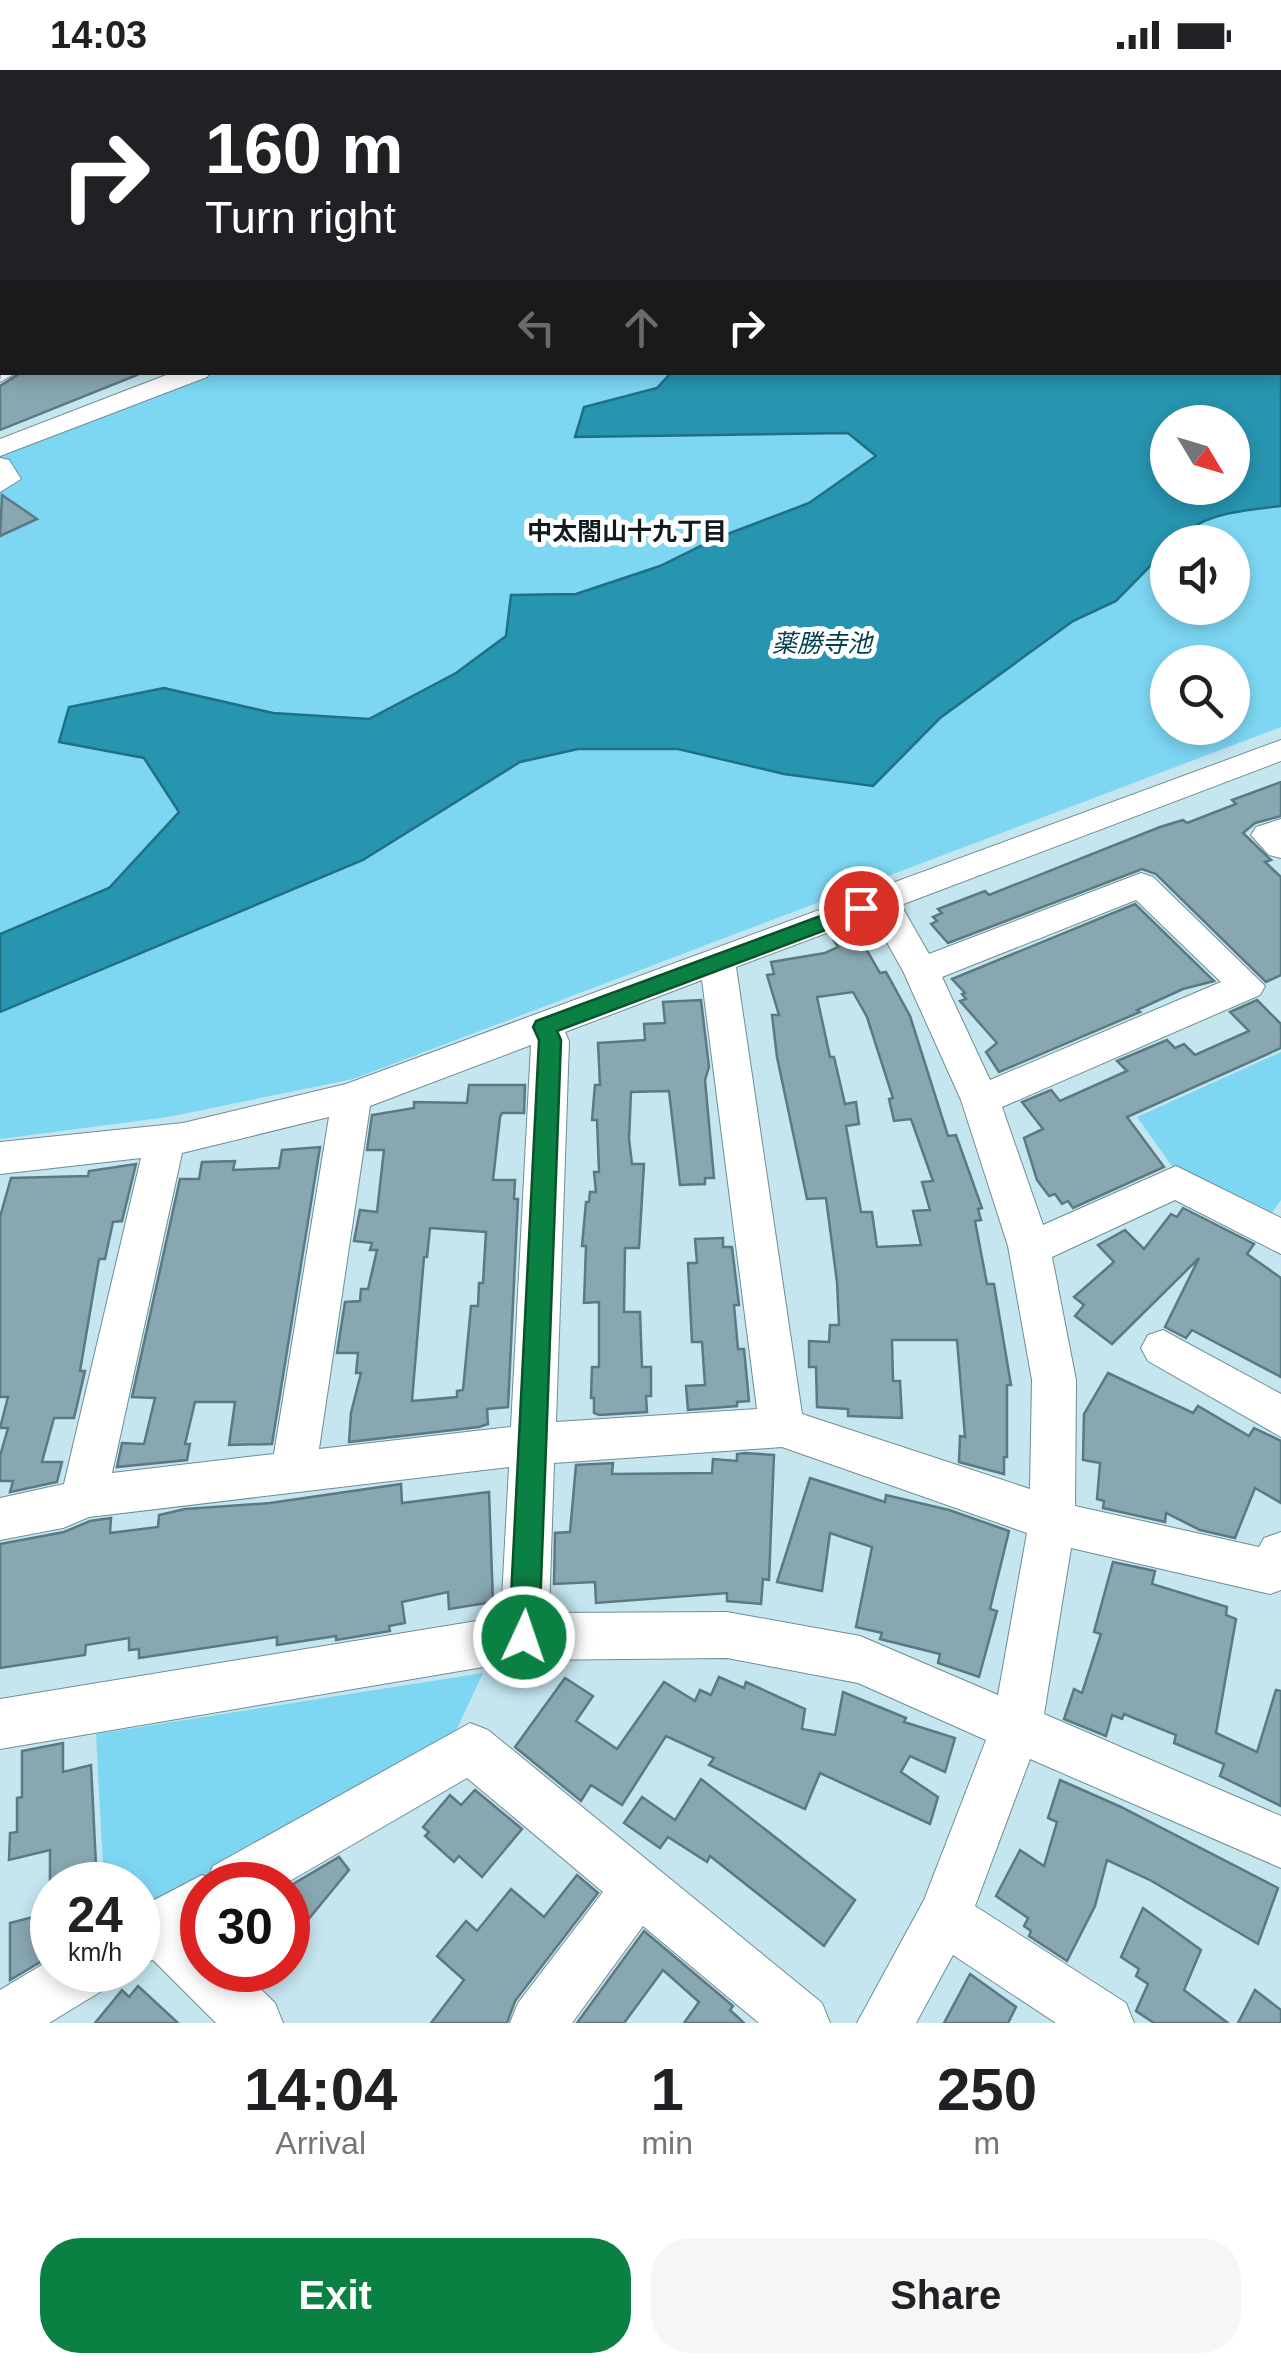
<!DOCTYPE html>
<meta charset="utf-8">
<style>
body{margin:0;font-family:Helvetica,"Noto Sans JP",sans-serif;background:#f6f6f6;color:#202124;height:100vh;display:flex;flex-direction:column;font-size:38px;white-space:nowrap}
*{box-sizing:border-box;margin:0}
p{font-size:32px;color:#757577}
.icon{flex:none;width:55px;height:55px;fill:none;stroke:currentColor;stroke-width:2;stroke-linecap:round;stroke-linejoin:round}
.map{position:relative;height:1953px;overflow:hidden}
.side{display:flex;flex-direction:column;background:#fff;flex:1}
.side>*{flex:none}
.hud{position:absolute;left:0px;top:0px;width:1282px;height:305px;box-shadow:0 5px 15px #0003;background:#202124;color:#fff;overflow:hidden}
.needle{width:65px;rotate:128deg}
.controls{position:absolute;left:1150px;top:335px;display:grid;gap:20px}
.controls a{display:grid;place-items:center;width:100px;height:100px;border-radius:50%;background:#fff;box-shadow:0 5px 15px #0003;font-size:50px}
.speed{position:absolute;left:30px;top:1792px;display:flex;gap:20px;font-size:50px;font-weight:700;text-align:center}
.speed>*{display:grid;place-content:center;width:130px;height:130px;border-radius:50%;background:#fff;box-shadow:0 5px 15px #0003;line-height:1}
.speed small{font-size:25px;font-weight:400}
.speed .limit{border:15px solid #d22;background:#fff;color:#111}
.pin{position:absolute;display:grid;place-items:center;width:85px;height:85px;color:#fff;margin:-42px;border:5px solid #fff;border-radius:50%;box-shadow:0 2px 10px #0007}
.me{position:absolute;width:110px;margin:-55px;rotate:3deg;stroke-linejoin:round;filter:drop-shadow(0 0 8px #0008)}
.turn{display:flex;align-items:center;gap:35px;height:210px;padding:0 40px;font-size:45px}
.turn .icon{width:130px;height:130px;stroke-width:2.5}
.turn b{display:block;font-size:70px;line-height:85px}
.lanes{display:flex;align-items:center;height:95px;padding:0 40px;background:#0003;justify-content:center;gap:50px;direction:ltr}
.lanes .off{opacity:.35}
.eta{display:flex;justify-content:space-evenly;align-items:center;height:170px;text-align:center}
.eta b{font-size:60px;font-weight:700;line-height:70px}
.primary-button{display:flex;gap:20px;margin-top:auto;padding:20px 40px}
.primary-button a{flex:1;height:115px;border-radius:40px;background:#0b8043;color:#fff;font-size:40px;font-weight:700;line-height:115px;text-align:center}
.primary-button a+a{background:#f6f6f6;color:#202124}
.status{display:flex;justify-content:space-between;align-items:center;height:70px;padding:0 50px;background:#fff;direction:ltr}
.status svg{height:28px;fill:currentColor}
.map>svg:first-child{display:block}
.green{fill:#7dd7f2;fill-rule:evenodd}
.water{fill:#2794b0;stroke:#207084;stroke-width:2.5;fill-rule:evenodd}
.building{fill:#89a7b1;stroke:#5b7982;stroke-width:2.5;fill-rule:evenodd}
.lines{fill:none;stroke-linecap:round;stroke-linejoin:round}
.minor-casing{stroke:#6f8d96;stroke-width:2}
.major-casing{stroke:#6f8d96;stroke-width:52}
.minor{fill:#fff;fill-rule:evenodd}
.major{stroke:#fff;stroke-width:50}
.route{fill:#0b8043;stroke:#07532c;stroke-width:2.5}
.labels{text-anchor:middle;dominant-baseline:central;stroke-width:10;stroke-linejoin:round;paint-order:stroke}
.far-neighbourhood-label{font-size:25px;font-weight:bold;fill:#0f1b1f;stroke:#fff}
.far-water-label{font-size:25px;font-style:italic;fill:#003f4e;stroke:#fff}
</style>
<div class="status"><b>14:03</b><svg viewBox="0 0 49 12"><path d="M0 12V9h3v3zM5 12V6h3v6zM10 12V3h3v9zM15 12V0h3v12zM26 1h20v11H26zM47 4h2v5h-2z"/></svg></div>
<div class="map">
<svg width="1281" height="1953" viewBox="0 0 1281 1953">
<rect width="100%" height="100%" fill="#c5e5ef"/>
<g class="green">
<path d="M1281,205V657L353,1009L168,1047L0,1069V377L198,303L1280,302ZM1168,352H1232V418H1168ZM1168,472H1232V538H1168ZM1168,592H1232V658H1168Z"/>
<path d="M1281,982V1130L1268,1148L1174,1099L1137,1047Z"/>
<path d="M483,1603L454,1665L138,1854V1815H104L96,1664Z"/>
</g>
<path class="water" d="M1281,281V436C1240,441 1204,442 1174,472H1168L1167,479L1116,531L1073,551L940,648L873,716L784,704L678,679H578L520,692L363,790L0,942V864L109,818L179,742L144,688L59,672L69,637L164,618L273,643L369,649L456,603L506,566L511,525L576,524L660,496L717,468L809,433L876,386L848,363L575,367L584,337L657,318L671,303L1280,302ZM1168,352H1232V418H1168Z"/>
<g class="building">
<path d="M22,302H136L137,305L0,360V316Z"/>
<path d="M2,425L37,449L0,466Z"/>
<path d="M1281,712V746L1255,753L1243,763L1271,790L1265,792L1281,807V905L1266,912L1156,804L1142,799L948,873L931,854L937,851L933,847L942,843L938,839L985,821L989,825L1160,757L1183,750L1187,753L1236,734L1232,730Z"/>
<path d="M1135,834L1214,911L1183,919L1137,940L1140,942L999,1002L986,982L997,973L960,931L966,929L962,924L965,923L952,909Z"/>
<path d="M857,863L880,903L886,902L910,946L948,1066L956,1065L982,1138L978,1139L981,1150L975,1151L987,1214H994L1011,1315H1007V1387H1004V1404L959,1392L960,1366L965,1367L957,1270H892L893,1311H900L902,1348L848,1346V1339L817,1337L816,1297H809V1271L829,1272L830,1255H839L837,1212L826,1128L807,1129L777,987L772,945H779L767,905L774,904L771,892L825,883L838,877L833,869ZM853,922L867,947L893,1028L889,1029L894,1051L911,1049L933,1111L922,1112L930,1140L913,1141L921,1175L877,1177L872,1142H861L846,1056L859,1054L856,1032L845,1034L834,987H830L817,927Z"/>
<path d="M701,930L709,997L705,1010L714,1108H705V1114L680,1115L669,1021L631,1022L629,1069L632,1094H644L639,1178H625L624,1242H640L642,1297H651V1326H646L647,1342L599,1345L594,1343V1328H591L592,1297H599V1232L584,1233L586,1176H582L586,1132H589L590,1122H596L594,1102H599L597,1050H592L595,1015H600L598,973L645,970L644,954L665,953L663,932Z"/>
<path d="M1257,930L1281,954V978L1127,1047L1164,1097L1073,1138L1068,1131L1062,1134L1055,1124L1049,1126L1037,1110L1024,1068L1043,1059L1022,1032L1051,1020L1060,1031L1127,1001L1117,991L1167,970L1175,978L1184,974L1195,985L1249,961L1230,942Z"/>
<path d="M469,1015H525L524,1043H502L500,1047L493,1110H515L514,1129H518L508,1337L487,1339L488,1354L479,1357L349,1372L351,1343L361,1303H356L358,1283H337L345,1232L360,1231L361,1219H368L377,1180H370L372,1173L354,1171L360,1140L377,1142L384,1080H367L372,1045L414,1038V1032L467,1033ZM430,1158L486,1162L483,1213H479L478,1236H471L463,1320L457,1321V1327L412,1331L424,1187H427Z"/>
<path d="M320,1077L272,1374L229,1375L235,1332H195L185,1374H190L187,1390L117,1397L122,1373L144,1374L155,1328L132,1327L180,1109H199L202,1092L235,1091L233,1100L279,1098L282,1080Z"/>
<path d="M136,1094L122,1151L113,1152L105,1189H99L80,1301H85L74,1348H54L42,1392H62L57,1412L10,1422L13,1411H0V1386L8,1358H0L8,1327H0V1147L11,1108L88,1106L89,1101Z"/>
<path d="M1183,1138L1254,1174L1247,1184L1281,1208V1307L1192,1260L1186,1268L1165,1257L1199,1188L1112,1274L1075,1246L1084,1235L1074,1227L1114,1192L1098,1175L1125,1160L1144,1179L1171,1144L1177,1147Z"/>
<path d="M723,1168V1177H732L739,1235H734L738,1279H744L749,1331L737,1332V1336L688,1340L686,1316L705,1315L702,1272H692L688,1193H697L695,1169Z"/>
<path d="M1108,1303L1193,1343L1198,1336L1249,1366L1254,1358L1281,1371V1433L1255,1418L1235,1468L1200,1460L1166,1443L1165,1452L1103,1438L1104,1431L1097,1429L1100,1393L1083,1390L1084,1344Z"/>
<path d="M745,1383L774,1385L769,1510L763,1509L761,1534L727,1531V1523L596,1533L595,1512L554,1514L555,1463L570,1462L576,1395L613,1393L612,1404L712,1403L713,1389L737,1391V1384Z"/>
<path d="M810,1408L885,1432L886,1425L949,1440L1009,1461L990,1539L997,1541L979,1607L938,1593L940,1584L880,1569L882,1563L856,1557L872,1477L830,1463L822,1521L777,1512Z"/>
<path d="M401,1414L402,1433L489,1422L493,1532L449,1539L448,1522L402,1532L405,1553L389,1556L390,1561L336,1570V1566L277,1575V1567L139,1588V1579L129,1580V1568L86,1575L85,1585L0,1598V1474L64,1462L90,1451L111,1448L110,1463L158,1457L159,1445L185,1439L270,1433Z"/>
<path d="M1113,1492L1155,1501L1152,1514L1227,1537L1226,1545L1236,1549L1216,1663L1257,1682L1276,1620L1281,1621V1736L1220,1706L1224,1694L1174,1673L1176,1665L1124,1644L1122,1649L1112,1645L1106,1666L1064,1649L1074,1619L1082,1623L1101,1564L1094,1562Z"/>
<path d="M719,1607L744,1618L746,1612L805,1639L802,1659L835,1665L843,1622L906,1648L904,1652L955,1668L945,1702L910,1686L901,1702L938,1727L930,1754L820,1703L805,1739L709,1695L714,1688L666,1666L622,1735L591,1715L581,1731L515,1677L565,1608L593,1626L576,1651L617,1679L664,1612L695,1631L700,1620L711,1625Z"/>
<path d="M63,1673V1702L91,1695L97,1815H50V1780L9,1790L10,1763L17,1762V1728L22,1727V1681Z"/>
<path d="M701,1709L855,1830L824,1876L710,1786L707,1792L668,1767L660,1778L624,1753L642,1727L675,1750Z"/>
<path d="M1060,1710L1121,1737L1278,1818L1258,1874L1150,1810L1107,1790L1095,1836L1067,1891L1029,1866L1031,1861L1024,1856L1028,1848L996,1826L1020,1780L1044,1796L1057,1752L1048,1748Z"/>
<path d="M475,1720L522,1759L482,1807L459,1786L454,1792L425,1766L429,1762L423,1757L450,1725L461,1735Z"/>
<path d="M339,1787L349,1800L288,1874V1817Z"/>
<path d="M577,1805L598,1823L515,1931L507,1953H431L464,1910L437,1886L466,1851L477,1861L511,1819L544,1847Z"/>
<path d="M1143,1838L1201,1880L1184,1920L1228,1953H1154L1136,1941L1148,1914L1136,1906L1139,1899L1121,1887Z"/>
<path d="M52,1842V1885L10,1910V1853Z"/>
<path d="M644,1861L733,1936L730,1940L744,1953H684L699,1932L663,1900L624,1953H577Z"/>
<path d="M970,1904L1016,1937L1008,1953H944Z"/>
<path d="M138,1916L178,1953H95L122,1920L129,1927Z"/>
<path d="M1255,1920L1281,1940V1953H1238Z"/>
</g>
<g class="lines">
<g class="minor-casing">
<g id="minor">
<path d="M76,0H115L117,2H78Z"/>
<path d="M283,0H318L320,2H285Z"/>
<path d="M2,131V145L0,146V132Z"/>
<path d="M2,183V197L0,198V184Z"/>
<rect x="1280" y="195" width="1" height="14"/>
<path d="M2,295V302H18L0,312Z"/>
<path d="M174,302H210L207,307L0,386V369Z"/>
<path d="M0,388L9,390L21,409L0,422Z"/>
<path d="M1281,670V691L901,835L929,884L1141,803L1153,807L1265,916L1260,925L1002,1037L1043,1155L1176,1096L1281,1148V1184L1175,1130L1052,1187L1076,1310L1075,1436L1259,1477L1264,1468L1281,1462V1520L1270,1524L1071,1478L1044,1644L1281,1746V1798L1030,1689L975,1836L1126,1933L1134,1953H1056L953,1885L916,1953H857L924,1830L986,1670L858,1613L727,1588L524,1590L0,1679V1629L501,1547L509,1397L89,1447L63,1458L0,1470V1428L64,1414L141,1088L0,1104V1072L183,1053L346,1014ZM1136,830L1221,912L990,1010L942,907ZM872,846L903,901L961,1030L1008,1176L1032,1310L1030,1419L802,1344L736,897ZM702,910L757,1339L556,1352L569,971L565,962ZM531,975L511,1357L319,1379L370,1036ZM329,1047L274,1384L112,1403L182,1083ZM782,1377L1027,1463L998,1625L860,1566L727,1542L549,1543L554,1393Z"/>
<path d="M1281,749V788L1269,785L1251,765L1256,757Z"/>
<path d="M1163,1260L1281,1324V1367L1148,1291L1141,1278L1148,1265Z"/>
<path d="M470,1653L488,1660L822,1933L830,1953H759L643,1856L572,1953H510L518,1933L603,1822L467,1708L283,1815H202V1900H241L275,1933L283,1953H216L153,1890L138,1894L139,1838L202,1805L208,1808L213,1796Z"/>
<path d="M52,1889V1900H113L105,1919L49,1953H0V1920Z"/>
</g>
</g>
<g class="major-casing">
<g id="major">
<path d="M163,2L169,0"/>
<path d="M0,71L2,70"/>
</g>
</g>
<use href="#minor" class="minor"/>
<use href="#major" class="major"/>
</g>
<path class="route" d="M861,831L871,838L868,844L557,961L561,970L539,1567L534,1577L524,1581L514,1577L509,1567L539,970L533,957L536,951Z"/>
<g class="labels">
<g class="far-neighbourhood-label">
<text x="627" y="461">中太閤山十九丁目</text>
</g>
<g class="far-water-label">
<text x="822" y="573">薬勝寺池</text>
</g>
</g>
</svg>
<div class="controls">
<a><svg class="needle" viewBox="-14 -14 28 28"><path d="M0-13l5 13h-10z" fill="#e53935"/><path d="M0 13l5-13h-10z" fill="#757577"/></svg></a>
<a><svg class="icon" aria-label="sound" viewBox="0 0 24 24"><path d="M4 9h4l5-4v14l-5-4H4zM17 9q2 3 0 6"/></svg></a>
<a><svg class="icon" aria-label="search" viewBox="0 0 24 24"><circle cx="10" cy="10" r="6"/><path d="M15 15l6 6"/></svg></a>
</div>
<div class="speed"><div>24<small>km/h</small></div><div class="limit">30</div></div>
<div class="pin" style="left:861px;top:838px;background:#d93025"><svg class="icon" aria-label="arrive" viewBox="0 0 24 24"><path d="M6 21V4h12l-3 4 3 4H6"/></svg></div>
<svg class="me" style="left:524px;top:1567px" viewBox="-20 -20 40 40"><circle r="17" fill="#0b8043" stroke="#fff" stroke-width="3"/><path d="M0-11L8 9 0 5-8 9z" fill="#fff"/></svg>
<div class="hud">
<div class="turn"><svg class="icon" aria-label="right" viewBox="0 0 24 24"><path d="M7 20v-9h11M14 6l5 5-5 5"/></svg><div><b>160 m</b>Turn right</div></div>
<div class="lanes"><svg class="icon off" aria-label="left" viewBox="0 0 24 24"><path d="M17 20v-9H6M10 6l-5 5 5 5"/></svg><svg class="icon off" aria-label="ahead" viewBox="0 0 24 24"><path d="M12 20V5M6 11l6-6 6 6"/></svg><svg class="icon" aria-label="right" viewBox="0 0 24 24"><path d="M7 20v-9h11M14 6l5 5-5 5"/></svg></div>
</div>
</div>
<section class="side">
<div class="eta">
<div><b>14:04</b><p>Arrival</p></div>
<div><b>1</b><p>min</p></div>
<div><b>250</b><p>m</p></div>
</div>
<div class="primary-button"><a>Exit</a><a>Share</a></div>
</section>
